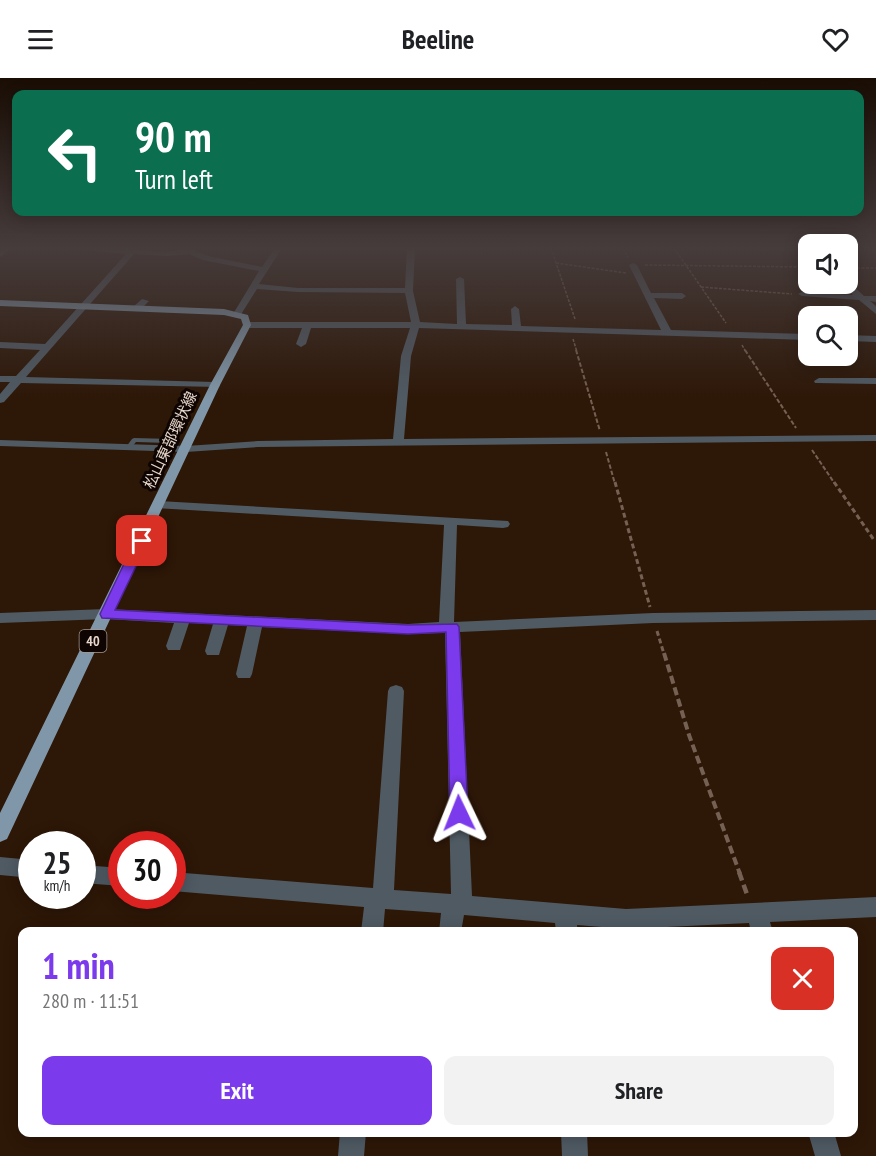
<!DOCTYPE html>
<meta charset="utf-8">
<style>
body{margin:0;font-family:"PT Sans Narrow","Noto Sans JP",sans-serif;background:#f2f2f2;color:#202124;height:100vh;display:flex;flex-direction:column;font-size:22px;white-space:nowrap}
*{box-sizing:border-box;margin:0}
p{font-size:20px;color:#757577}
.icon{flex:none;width:33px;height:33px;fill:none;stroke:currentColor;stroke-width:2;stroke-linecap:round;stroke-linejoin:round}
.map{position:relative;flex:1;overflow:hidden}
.side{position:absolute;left:18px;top:849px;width:840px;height:210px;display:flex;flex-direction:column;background:#fff;border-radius:12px;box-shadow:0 3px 15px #0003}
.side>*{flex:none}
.banner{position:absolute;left:12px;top:12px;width:852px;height:126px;border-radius:12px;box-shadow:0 3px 15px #0003;background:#0b6e4f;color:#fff;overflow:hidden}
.tools{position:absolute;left:798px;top:156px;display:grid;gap:12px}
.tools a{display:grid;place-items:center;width:60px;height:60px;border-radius:12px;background:#fff;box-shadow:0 3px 15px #0003;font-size:30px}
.speed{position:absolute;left:18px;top:753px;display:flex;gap:12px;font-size:30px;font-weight:700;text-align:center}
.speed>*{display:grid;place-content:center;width:78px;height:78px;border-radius:50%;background:#fff;box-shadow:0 3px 15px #0003;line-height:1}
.speed small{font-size:15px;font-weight:400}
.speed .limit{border:9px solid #d22;background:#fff;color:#111}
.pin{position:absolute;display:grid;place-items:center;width:51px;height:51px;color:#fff;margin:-26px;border-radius:12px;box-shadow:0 3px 9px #0006}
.me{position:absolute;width:66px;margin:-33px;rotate:358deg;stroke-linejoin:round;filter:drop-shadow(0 0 4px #0008)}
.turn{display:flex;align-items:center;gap:21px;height:126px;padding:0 24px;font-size:27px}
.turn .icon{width:78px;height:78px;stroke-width:2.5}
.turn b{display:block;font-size:42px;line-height:51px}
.round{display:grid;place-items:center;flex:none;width:63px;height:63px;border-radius:12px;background:#f2f2f2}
.summary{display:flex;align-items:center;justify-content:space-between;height:102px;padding:0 24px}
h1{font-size:36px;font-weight:600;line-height:45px;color:#7c3aed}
.action{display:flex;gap:12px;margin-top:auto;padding:12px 24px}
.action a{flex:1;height:69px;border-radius:12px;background:#7c3aed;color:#fff;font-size:24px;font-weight:600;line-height:69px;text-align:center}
.action a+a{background:#f2f2f2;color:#202124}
header{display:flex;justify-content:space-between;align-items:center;height:78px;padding:0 24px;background:#fff;font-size:27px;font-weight:600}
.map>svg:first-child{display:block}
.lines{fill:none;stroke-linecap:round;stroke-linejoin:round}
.path-far4{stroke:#756153;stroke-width:1.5;stroke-dasharray:3 1.5;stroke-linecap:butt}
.path-far3{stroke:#756153;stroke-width:2;stroke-dasharray:4.5 2;stroke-linecap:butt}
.path-far2{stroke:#756153;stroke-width:3;stroke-dasharray:5 3;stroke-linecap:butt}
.path-far1{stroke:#756153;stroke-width:4;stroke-dasharray:8 4;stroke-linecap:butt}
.path{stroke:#756153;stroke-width:4.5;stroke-dasharray:9 4.5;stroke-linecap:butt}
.lane{fill:#4f5a63;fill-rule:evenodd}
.street{fill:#4f5a63;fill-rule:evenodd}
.primary{fill:#8097a9;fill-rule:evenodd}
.route{fill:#7c3aed;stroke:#51269a;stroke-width:1.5}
.labels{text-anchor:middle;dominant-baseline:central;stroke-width:6;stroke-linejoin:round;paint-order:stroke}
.shield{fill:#0e0502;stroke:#a79991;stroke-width:1.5}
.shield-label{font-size:14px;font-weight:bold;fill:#e8d8ce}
.street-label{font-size:15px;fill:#e8d8ce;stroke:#0e0502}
</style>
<header><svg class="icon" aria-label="menu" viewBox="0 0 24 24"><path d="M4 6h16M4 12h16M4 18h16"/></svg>Beeline<svg class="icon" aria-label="heart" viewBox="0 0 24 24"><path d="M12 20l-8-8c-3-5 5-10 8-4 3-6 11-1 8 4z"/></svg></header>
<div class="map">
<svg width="876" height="1078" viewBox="0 0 876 1078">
<rect width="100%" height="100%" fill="#2d1707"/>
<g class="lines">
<g class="path-far4">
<path d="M481,170L482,175"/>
<path d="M551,170L575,241"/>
<path d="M623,170L628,179"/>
<path d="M674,170L726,245"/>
<path d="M556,185L626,195"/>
<path d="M645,187L808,189"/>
<path d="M848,190H876"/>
<path d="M701,209L792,216"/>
<path d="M573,261L577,274"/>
<path d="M742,267L746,274"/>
</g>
<g class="path-far3">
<path d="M576,272L600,353"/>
<path d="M745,272L796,350"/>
<path d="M812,372L835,406"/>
<path d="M606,374L615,406"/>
</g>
<g class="path-far2">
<path d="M615,404L650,529"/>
<path d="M834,404L874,462"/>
<path d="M657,553L664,576"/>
</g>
<path class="path-far1" d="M664,575L689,657L740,796"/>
<path class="path" d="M739,794L748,819"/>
<path class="lane" d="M134,360L172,361L175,363L170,372L168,373L165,371L168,365L136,364L131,370H127L126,369L132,361Z"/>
<g class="street">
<path d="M4,170H12L0,179V173Z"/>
<path d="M65,170H138L137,172L167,174L189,170L208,178L262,189L275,170H282L259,206L298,210H405L407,170H415L413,213L420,244L457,246L456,201L460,199L464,201L466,246L512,247L511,231L515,228L519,231L521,248L661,252L629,187L633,185L637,187L651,215H682L686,218L682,221L654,220L671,252L808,256V262L419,250L411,278L404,361L876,357V363L258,369L186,374L0,368V362L186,368L258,363L393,361L401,278L410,250H311L306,266L301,269L296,266L302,250H247L243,247L247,244H411L405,215L298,214L257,211L240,238L237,239L233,236L259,193L203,182L189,176L167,178L134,176L26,299L215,304L220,307L219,309L21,305L4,324L0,325V316L10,304H0V298H16L40,272L0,270V264L45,266L126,176Z"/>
<path d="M808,170V173L804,171V170Z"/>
<path d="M849,204L864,218H876V224L870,223L876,228V236L859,222L802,218L798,216L802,214L853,217L842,206Z"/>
<path d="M142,221L149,223L139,233H133V229Z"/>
<path d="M848,257L876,258V264L848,263Z"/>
<path d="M813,278H823L827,282L819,284Z"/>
<path d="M819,300H876V306L815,305L814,303Z"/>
<path d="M159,423L508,443L510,446L508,449L503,450L457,447L454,544L653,535L876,532V542L653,545L460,554L472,818L626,831L876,819V839L770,844L773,854H751L749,845L626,851L577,847L578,854H556L555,845L464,837L461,854H439L441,835L385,831L383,854H361L364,829L172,813V794L373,810L388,613L390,609L396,607L402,609L404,613L394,812L451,816L445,555L408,556L262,549L252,596L250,600H238L236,596L247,548L228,547L219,577H207L205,573L213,546L189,545L180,572H168L166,568L174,545L106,541L0,545V535L106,531L408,546L439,544L444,447L155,430L153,427L155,424Z"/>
<path d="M0,779L32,782V800L0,797Z"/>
<path d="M82,787L122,790V808L82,805Z"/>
<path d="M340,1054H366L364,1078H338Z"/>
<path d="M561,1054H587L588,1078H562Z"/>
<path d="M808,1054H834L841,1078H815Z"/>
</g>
<path class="primary" d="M0,222L224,231L248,237L251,247L220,307L7,761L0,764V735L210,307L243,247L241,241L224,237L0,228Z"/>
</g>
<linearGradient id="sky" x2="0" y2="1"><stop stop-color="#190d04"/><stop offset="0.53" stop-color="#463c3c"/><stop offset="1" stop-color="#463c3c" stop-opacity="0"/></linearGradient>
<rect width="876" height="321" fill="url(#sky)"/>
<path class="route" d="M142,459L148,463L115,532L408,547L457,546L459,549L468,735L465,740L459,742L453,740L450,735L446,554L408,556L102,540L100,536L135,463Z"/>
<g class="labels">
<rect class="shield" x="79.5" y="552" width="27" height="22" rx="4.5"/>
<g class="shield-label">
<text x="93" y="563">40</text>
</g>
<g class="street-label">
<text transform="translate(170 362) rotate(-65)">松山東部環状線</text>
</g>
</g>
</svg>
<div class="tools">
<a><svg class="icon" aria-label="sound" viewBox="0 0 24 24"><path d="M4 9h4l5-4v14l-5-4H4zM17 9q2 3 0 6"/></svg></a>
<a><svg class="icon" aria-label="search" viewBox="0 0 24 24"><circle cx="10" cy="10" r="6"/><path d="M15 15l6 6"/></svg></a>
</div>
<div class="speed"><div>25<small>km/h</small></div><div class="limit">30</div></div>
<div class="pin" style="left:142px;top:463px;background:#d93025"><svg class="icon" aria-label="arrive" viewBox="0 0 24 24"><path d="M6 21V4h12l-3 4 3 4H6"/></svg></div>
<svg class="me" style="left:459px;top:735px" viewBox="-20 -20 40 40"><path d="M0-17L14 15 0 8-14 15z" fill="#7c3aed" stroke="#fff" stroke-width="4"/></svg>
<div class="banner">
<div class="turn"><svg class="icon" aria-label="left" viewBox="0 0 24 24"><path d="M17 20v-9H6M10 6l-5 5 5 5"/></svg><div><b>90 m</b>Turn left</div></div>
</div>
<section class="side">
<div class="summary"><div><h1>1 min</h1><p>280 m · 11:51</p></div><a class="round" style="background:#d93025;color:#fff"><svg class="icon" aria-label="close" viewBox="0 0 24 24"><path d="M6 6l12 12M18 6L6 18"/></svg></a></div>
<div class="action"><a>Exit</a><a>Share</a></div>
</section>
</div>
